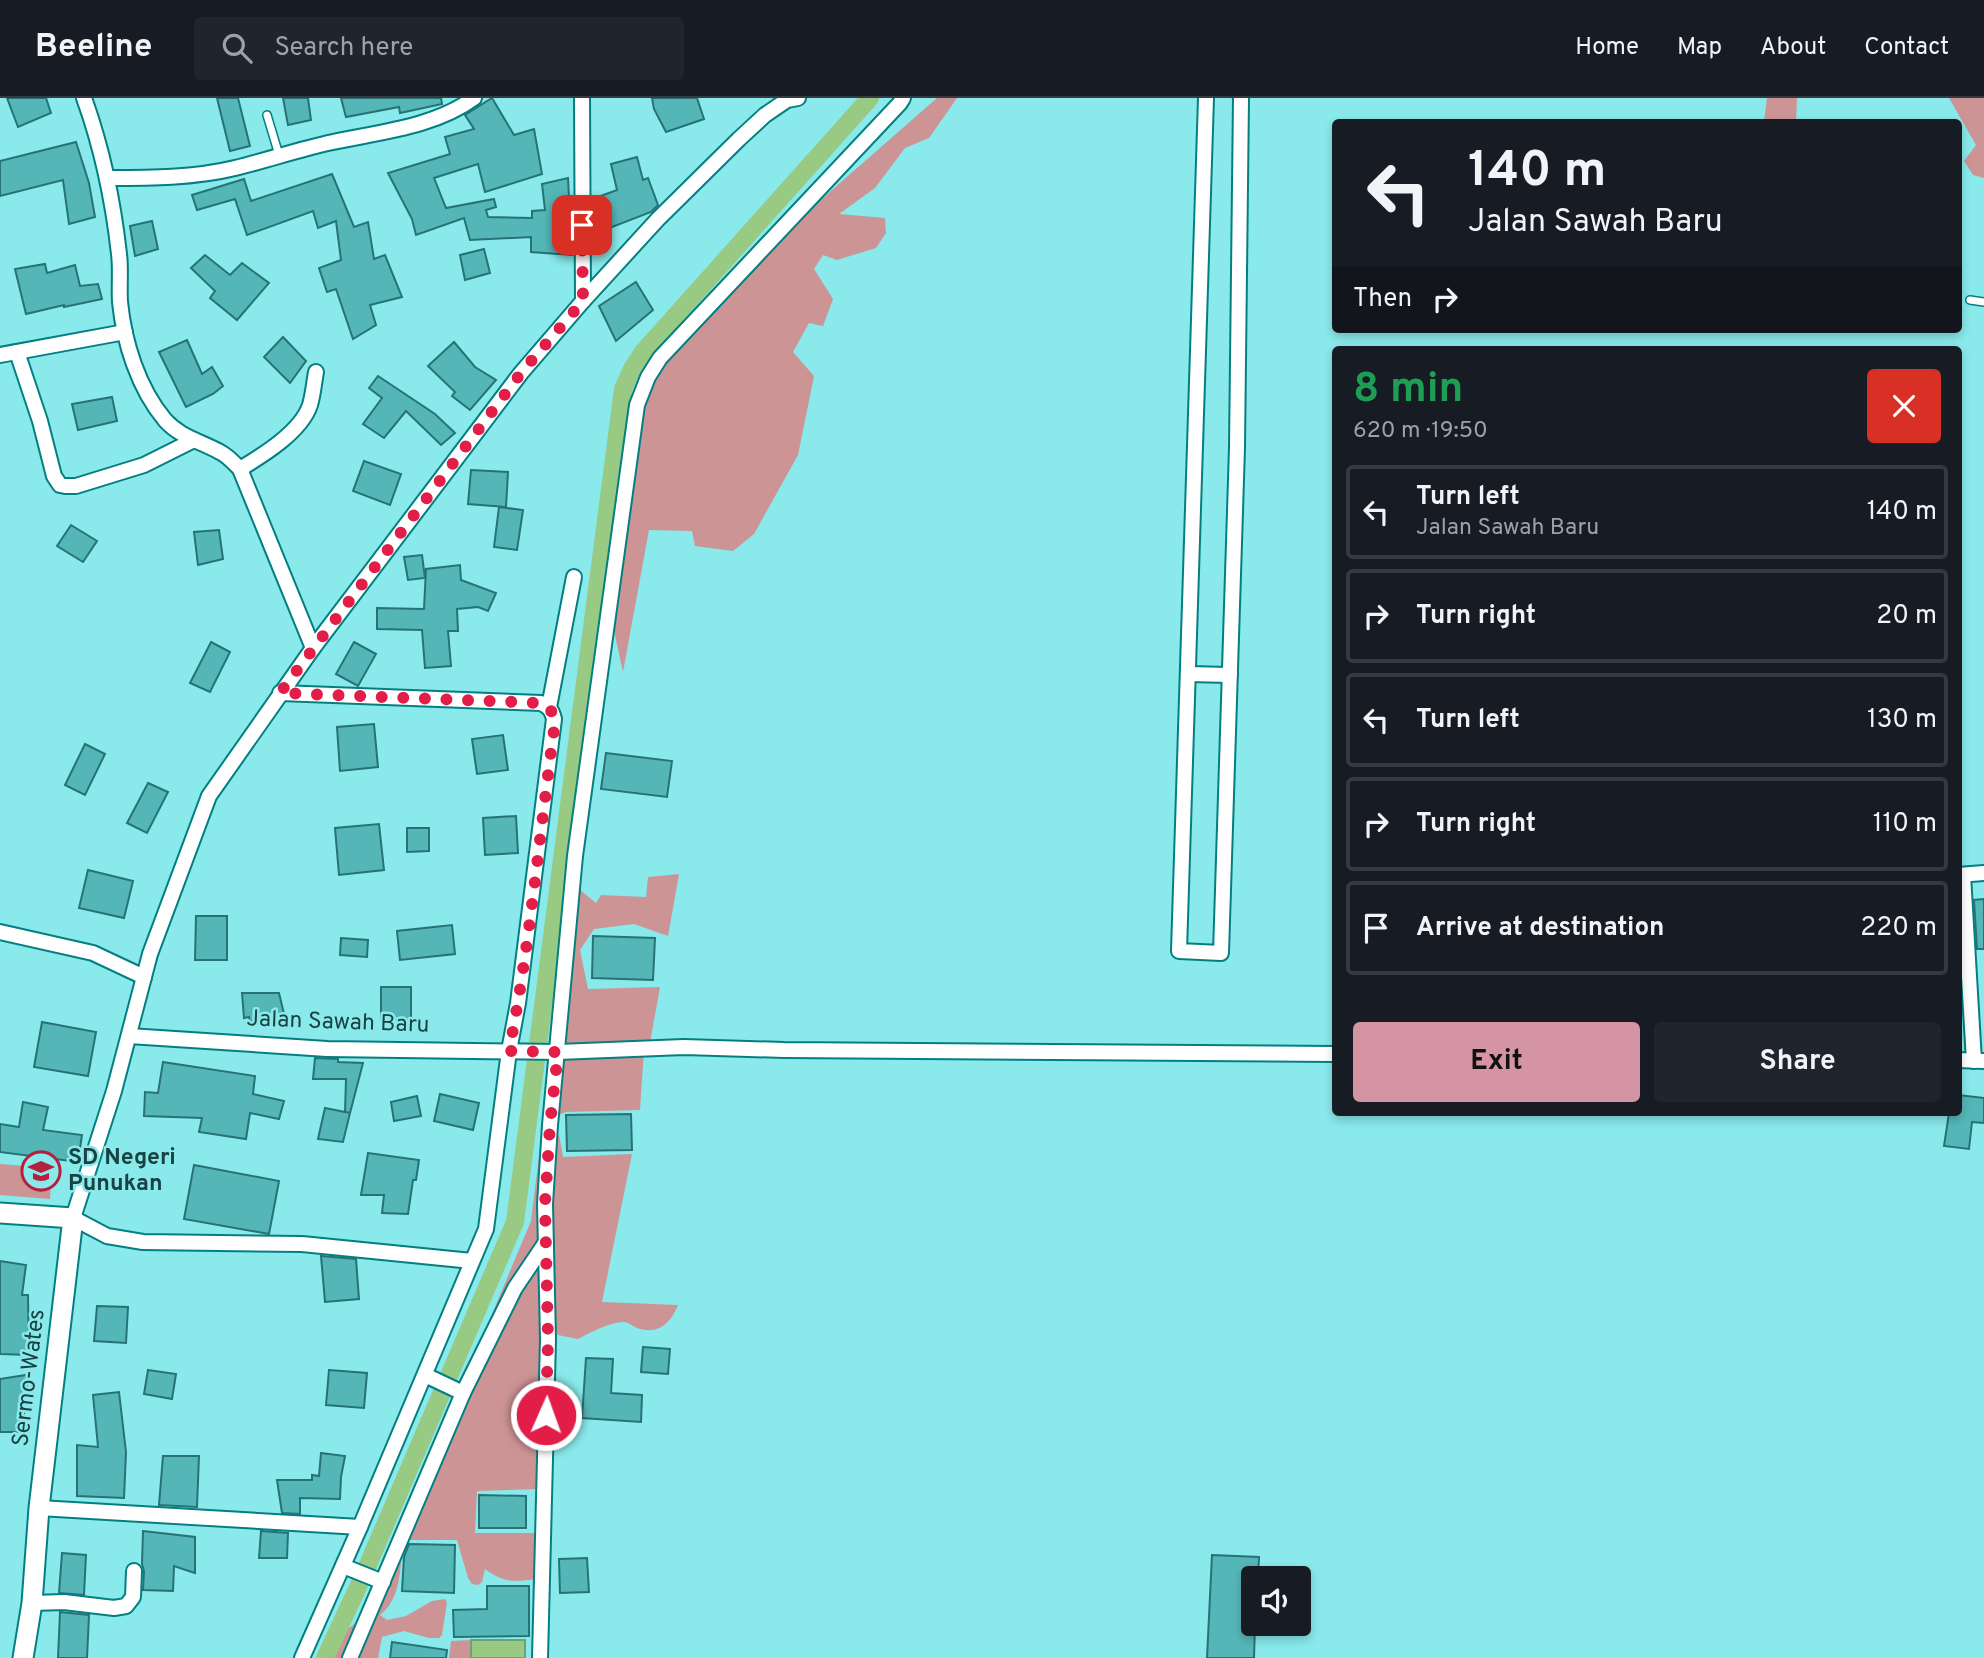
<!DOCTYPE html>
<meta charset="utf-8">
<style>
body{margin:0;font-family:Overpass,sans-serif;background:#20242c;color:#f1f3f6;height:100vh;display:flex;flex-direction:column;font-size:26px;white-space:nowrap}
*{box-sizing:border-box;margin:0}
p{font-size:23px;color:#9ea1a6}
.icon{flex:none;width:38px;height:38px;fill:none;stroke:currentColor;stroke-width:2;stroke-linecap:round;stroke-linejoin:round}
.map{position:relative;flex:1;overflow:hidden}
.sheet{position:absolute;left:1332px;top:248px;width:630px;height:770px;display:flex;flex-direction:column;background:#171b24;border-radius:7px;box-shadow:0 4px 10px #0003}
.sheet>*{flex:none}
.banner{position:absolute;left:1332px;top:21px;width:630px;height:214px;border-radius:7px;box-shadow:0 4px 10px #0003;background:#171b24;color:#f1f3f6;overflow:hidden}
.fabs{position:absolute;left:1241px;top:1468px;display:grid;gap:14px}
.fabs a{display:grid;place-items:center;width:70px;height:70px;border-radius:7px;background:#171b24;box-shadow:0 4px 10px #0003;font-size:35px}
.pin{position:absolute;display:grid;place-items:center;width:60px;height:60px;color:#fff;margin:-30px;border-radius:14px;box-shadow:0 4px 10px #0006}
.me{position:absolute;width:77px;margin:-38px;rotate:2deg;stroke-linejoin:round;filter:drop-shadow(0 0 5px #0008)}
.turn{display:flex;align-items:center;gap:24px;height:147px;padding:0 21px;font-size:32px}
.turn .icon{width:91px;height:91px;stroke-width:2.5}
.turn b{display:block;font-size:49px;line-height:60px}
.then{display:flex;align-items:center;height:66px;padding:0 21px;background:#0003;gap:14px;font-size:26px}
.round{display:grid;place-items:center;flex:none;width:74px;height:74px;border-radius:7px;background:#20242c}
.headline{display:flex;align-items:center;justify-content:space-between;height:119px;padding:0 21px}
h1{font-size:42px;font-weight:700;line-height:52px;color:#1e9e55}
.primary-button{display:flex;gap:14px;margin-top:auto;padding:14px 21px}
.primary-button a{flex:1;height:80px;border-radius:7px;background:#d594a3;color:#111;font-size:28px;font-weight:700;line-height:80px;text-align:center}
.primary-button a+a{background:#20242c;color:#f1f3f6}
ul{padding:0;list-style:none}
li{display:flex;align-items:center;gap:21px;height:94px;margin:0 14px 10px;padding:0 7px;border:4px solid #363941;border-radius:7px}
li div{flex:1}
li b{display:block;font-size:26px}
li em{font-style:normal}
header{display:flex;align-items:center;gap:42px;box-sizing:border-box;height:98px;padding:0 35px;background:#171b24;border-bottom:2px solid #363941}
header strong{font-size:33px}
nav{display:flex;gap:38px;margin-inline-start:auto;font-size:24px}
.search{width:490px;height:63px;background:#20242c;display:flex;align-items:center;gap:18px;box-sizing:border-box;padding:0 24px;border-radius:7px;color:#9ea1a6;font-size:26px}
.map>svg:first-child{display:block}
.green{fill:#cc9495}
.water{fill:#98ca83;stroke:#72a170;stroke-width:2}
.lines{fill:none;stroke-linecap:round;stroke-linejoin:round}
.canal{stroke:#98ca83;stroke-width:18}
.building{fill:#55b6b8;stroke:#277374;stroke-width:2}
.lane-casing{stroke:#047f81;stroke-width:10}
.street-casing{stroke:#047f81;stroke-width:18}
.secondary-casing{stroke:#047f81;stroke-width:23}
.lane{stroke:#fff;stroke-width:7}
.street{stroke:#fff;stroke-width:14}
.secondary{stroke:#fff;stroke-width:19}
.route{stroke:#e11d48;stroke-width:12;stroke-dasharray:0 21.6}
.labels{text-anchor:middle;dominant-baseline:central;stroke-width:5;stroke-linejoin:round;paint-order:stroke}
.street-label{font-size:23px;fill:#194243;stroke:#89e9eb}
.poi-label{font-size:23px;font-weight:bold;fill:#194243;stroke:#89e9eb;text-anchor:start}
</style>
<header>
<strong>Beeline</strong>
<div class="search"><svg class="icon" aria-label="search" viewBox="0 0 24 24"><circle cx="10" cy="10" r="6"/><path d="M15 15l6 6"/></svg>Search here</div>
<nav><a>Home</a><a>Map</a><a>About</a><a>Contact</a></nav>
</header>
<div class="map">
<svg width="1984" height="1560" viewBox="0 0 1984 1560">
<rect width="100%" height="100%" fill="#89e9eb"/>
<g class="green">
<path d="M937,0H957L929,40L905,50L875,90L839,116L885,120L886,135L876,150L837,162L823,157L814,171L833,201L823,228L809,225L793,254L814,278L798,357L754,436L733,453L695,448L692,433L649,432L623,574L610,514L640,296L660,264L800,120Z"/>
<path d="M1767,0H1797L1796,24H1764Z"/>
<path d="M1949,0H1984V80L1973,77L1964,63L1976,47Z"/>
<path d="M679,776L668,838L634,826L594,831L580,852L588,891L660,889L649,950L644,951L640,1012L566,1014L556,1018L562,964L569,954L563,946L580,792L596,805L601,797L646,799L648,779Z"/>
<path d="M559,1037L563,1059L632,1056L602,1204L678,1207C671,1224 660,1236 640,1231C634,1229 630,1225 625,1224C612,1223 589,1235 578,1241L558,1237L554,1233L550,1106L554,1041Z"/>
<path d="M541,1042L543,1235L538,1391L477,1393L475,1435H535L536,1481C514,1484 504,1485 485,1471L482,1484L478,1487L472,1486L468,1480L457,1442H403C400,1468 402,1500 380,1517L387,1522L406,1518L432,1503L445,1501L447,1504L442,1537L439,1540H429L404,1533L382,1539L378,1560H331L335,1548L343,1535L364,1518L363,1509L449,1319L531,1123Z"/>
<path d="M0,1066L52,1070L50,1101L0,1097Z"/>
<path d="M471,1542V1560H449L451,1543Z"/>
</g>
<rect class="water" x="471" y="1542" width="54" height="18"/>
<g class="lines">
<path class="canal" d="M325,1560L364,1476L515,1124L623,291L632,271L643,254L870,0"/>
</g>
<g class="building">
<path d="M7,0H46L51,15L18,29Z"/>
<path d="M217,0H238L250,48L230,53Z"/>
<path d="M283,0H308L311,22L288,27Z"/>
<path d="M341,0H441L442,6L400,15L399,9L346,19Z"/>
<path d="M492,0L514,37L534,31L542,76L485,94L478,66L434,80L446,110L494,101L496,109L486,112L488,119L532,120V113L545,112L542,86L568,80L572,157L531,154V139L470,142L464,120L416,137L412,121L388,75L450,56L445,39L474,31L465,17Z"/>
<path d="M652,0H697L704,21L666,34L654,11Z"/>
<path d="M76,44L89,85L95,119L69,126L63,82L0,98V63Z"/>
<path d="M637,59L643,82L648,80L658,107L651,114L607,131L595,100L617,92L611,66Z"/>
<path d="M332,76L354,129L368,124L374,161L385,157L402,199L370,207L376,227L353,241L336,191L327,194L319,170L341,162L336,123L318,130L313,113L247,137L235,101L197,112L192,97L244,81L251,103Z"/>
<path d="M152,123L158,151L135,158L130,128Z"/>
<path d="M484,151L490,175L465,182L460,157Z"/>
<path d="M205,157L230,177L242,165L269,185L237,222L210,200L215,193L191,170Z"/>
<path d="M45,166L47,175L75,167L80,188L98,186L102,201L64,209V207L26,216L15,171Z"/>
<path d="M636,184L653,212L616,243L599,208Z"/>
<path d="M283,239L306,263L290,285L264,259Z"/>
<path d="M187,242L202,276L212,269L223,288L213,296L186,309L159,254Z"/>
<path d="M454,244L475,269L496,282L470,312L452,298L455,294L428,268Z"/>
<path d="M378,278L435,316L455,335L441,347L406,313L384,340L363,326L382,300L369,290Z"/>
<path d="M112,299L117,323L78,332L72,306Z"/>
<path d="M364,363L401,376L390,407L353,393Z"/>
<path d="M471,372L508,374L506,409L468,406Z"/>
<path d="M499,409L523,412L517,452L494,449Z"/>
<path d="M71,427L97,443L83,464L57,448Z"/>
<path d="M219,432L223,461L198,467L194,434Z"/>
<path d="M422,457L425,480L408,482L404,459Z"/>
<path d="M460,467L461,482L496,495L488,513L478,509L457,511L458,533H448L451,568L425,570L422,532L377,531V510L424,511L426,471Z"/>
<path d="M211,544L230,554L210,594L190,585Z"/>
<path d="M354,544L376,556L358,588L336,576Z"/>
<path d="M374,626L378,669L340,673L337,629Z"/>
<path d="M503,637L508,672L477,676L472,641Z"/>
<path d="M85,646L105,656L85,697L65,687Z"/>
<path d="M606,655L672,663L667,699L601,691Z"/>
<path d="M148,685L168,694L147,735L127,725Z"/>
<path d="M516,718L518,755L485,757L483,720Z"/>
<path d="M379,726L384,772L339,777L335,730Z"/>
<path d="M407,730H429V753L407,754Z"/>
<path d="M88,772L133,783L124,820L79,810Z"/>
<path d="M1984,801V851H1977L1974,802Z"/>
<path d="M196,818H227V862H195Z"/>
<path d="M452,827L455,856L400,862L397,833Z"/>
<path d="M593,838L655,840L653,882L592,880Z"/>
<path d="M341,840L368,842L367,859L340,857Z"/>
<rect x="381" y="889" width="30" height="33"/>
<path d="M242,895H279L284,916L250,924L249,919L244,920Z"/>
<path d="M42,924L96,934L88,978L34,969Z"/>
<path d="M315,960L338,961V964L363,965L350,1015L346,1014L350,1015L343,1044L318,1041L325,1010L345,1014L346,981H313Z"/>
<path d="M163,964L255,978L253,996L284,1003L279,1021L250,1015L246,1041L199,1034L202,1020L144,1018L145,994L158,995Z"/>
<path d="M440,996L479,1005L473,1032L434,1023Z"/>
<path d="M1958,997L1984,1000V1025L1972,1024L1969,1051L1944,1048L1949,1015H1958Z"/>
<path d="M417,998L421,1018L394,1023L391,1004Z"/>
<path d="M23,1004L48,1009L43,1032L82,1037L78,1064L0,1054V1026L19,1029Z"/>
<path d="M631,1016L632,1052L567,1053L566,1017Z"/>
<path d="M368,1055L419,1062L416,1082H413L408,1116L382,1115L384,1097H361Z"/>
<path d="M194,1067L279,1083L269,1136L184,1121Z"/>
<path d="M321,1158L356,1161L359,1201L325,1204Z"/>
<path d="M0,1163L26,1167L22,1197H28L29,1257L0,1256Z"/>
<path d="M97,1208L128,1209L126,1245L94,1243Z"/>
<path d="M643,1249L670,1251L668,1276L641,1274Z"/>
<path d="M586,1260L613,1261L611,1295L642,1297L641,1324L582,1320Z"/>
<path d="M148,1272L176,1276L172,1301L144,1296Z"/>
<path d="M329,1272L367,1275L364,1310L326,1307Z"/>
<path d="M26,1277L28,1298H25L23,1334H0V1281Z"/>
<path d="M119,1294L126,1354L124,1400L77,1398V1347L98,1349L93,1297Z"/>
<path d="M321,1355L345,1358L341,1379L340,1401L300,1400V1416L282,1415L277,1382H312V1377L319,1378Z"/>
<path d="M163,1358H199L197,1409L159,1407Z"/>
<path d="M479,1397L526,1398V1430H479Z"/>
<path d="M143,1433L195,1439V1475L174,1468L173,1493L143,1492L144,1473L142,1466Z"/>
<path d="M261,1433L288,1435L287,1460H259Z"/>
<path d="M409,1446L455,1447L454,1495L402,1493L404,1459Z"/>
<path d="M62,1455L86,1457L84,1497L59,1495Z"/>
<path d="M1212,1457L1259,1459L1258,1480H1253V1526H1255L1254,1560H1207Z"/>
<path d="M587,1460L589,1494L560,1495L559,1461Z"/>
<path d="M487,1488H529V1538L454,1539L453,1512L487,1511Z"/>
<path d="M60,1514L89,1517L87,1560H58Z"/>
<path d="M392,1544L447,1552L446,1560H390Z"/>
</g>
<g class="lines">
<g class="lane-casing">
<g id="lane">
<path d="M267,17L279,57"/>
<path d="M1970,202L1984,204"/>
</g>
</g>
<g class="street-casing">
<g id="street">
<path d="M84,0C102,50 113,102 119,156C121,171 119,188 120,204C124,244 138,290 165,322C180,339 200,343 220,354C228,358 234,365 240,371L313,550"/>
<path d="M582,0L583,203"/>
<path d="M1206,0L1179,853L1221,855L1237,350L1241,0"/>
<path d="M108,80C150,80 194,80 235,70C268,62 300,51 333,44C379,34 435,29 474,0"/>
<path d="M17,254L40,323L54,378L60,387L65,388H76L144,367L194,342"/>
<path d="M0,257L125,234"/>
<path d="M240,371C263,357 301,334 310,307C313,297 314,285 316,274"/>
<path d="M1188,576L1230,577"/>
<path d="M280,595L541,605C549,609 552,612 554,621L518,905L509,953L486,1131L360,1429L302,1560"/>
<path d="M549,609L574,479"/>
<path d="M1958,777L1984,775"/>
<path d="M1963,777L1974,963"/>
<path d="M0,834L93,855L144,879"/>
<path d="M129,938L327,951L558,954L684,949L784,952L1335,956"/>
<path d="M1958,962L1984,963"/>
<path d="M472,1163L302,1146L143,1144L107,1138L73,1120L114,993L150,856L209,698L313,550L521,275L583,203L658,121L739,41L765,17L787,2L798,0"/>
<path d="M425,1277L463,1295"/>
<path d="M39,1410L360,1429"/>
<path d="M343,1468L383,1484"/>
<path d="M32,1505L64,1504L114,1510L126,1508L133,1499L134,1473"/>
<path d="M350,1560L463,1295L515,1190L546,1144"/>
<path d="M540,1560L548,1241L545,1106L550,1027L575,758L637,307L648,279L660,260L900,5L903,0"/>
</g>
</g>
<g class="secondary-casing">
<path id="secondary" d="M0,1115L73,1120L39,1410L32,1505L23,1560"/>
</g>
<use href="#lane" class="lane"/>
<use href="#street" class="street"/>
<use href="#secondary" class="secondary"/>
</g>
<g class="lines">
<path class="route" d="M546,1317L548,1241L545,1106L550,1027L558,954L509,953C530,847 539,739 554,632C554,618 554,611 541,605L280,595L521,275L583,203L582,127"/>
</g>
<defs>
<g id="school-ring" transform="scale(2.0125)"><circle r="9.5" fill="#89e9eb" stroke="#b3213d" stroke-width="1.5"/><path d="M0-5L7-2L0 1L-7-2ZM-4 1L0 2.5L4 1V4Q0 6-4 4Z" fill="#b3213d"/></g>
</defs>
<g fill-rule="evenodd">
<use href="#school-ring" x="41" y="1073"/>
</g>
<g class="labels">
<g class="street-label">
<text transform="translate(338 925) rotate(2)">Jalan Sawah Baru</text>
<text transform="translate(30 1280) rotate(-83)">Sermo-Wates</text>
</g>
<g class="poi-label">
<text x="68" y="1060">SD Negeri<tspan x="68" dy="26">Punukan</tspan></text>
</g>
</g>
</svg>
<div class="fabs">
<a><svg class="icon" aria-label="sound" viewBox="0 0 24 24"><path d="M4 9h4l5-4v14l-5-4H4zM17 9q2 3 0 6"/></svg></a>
</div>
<div class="pin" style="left:582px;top:127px;background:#d93025"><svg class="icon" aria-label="arrive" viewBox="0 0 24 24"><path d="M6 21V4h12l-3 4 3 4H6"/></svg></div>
<svg class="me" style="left:546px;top:1317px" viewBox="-20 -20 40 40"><circle r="17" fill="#e11d48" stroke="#fff" stroke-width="3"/><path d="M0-11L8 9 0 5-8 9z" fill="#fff"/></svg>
<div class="banner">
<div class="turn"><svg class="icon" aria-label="left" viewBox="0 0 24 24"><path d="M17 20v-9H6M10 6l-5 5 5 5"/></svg><div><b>140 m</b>Jalan Sawah Baru</div></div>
<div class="then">Then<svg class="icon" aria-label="right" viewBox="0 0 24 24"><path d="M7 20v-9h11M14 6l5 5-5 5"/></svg></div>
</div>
<section class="sheet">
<div class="headline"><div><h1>8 min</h1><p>620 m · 19:50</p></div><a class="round" style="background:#d93025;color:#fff"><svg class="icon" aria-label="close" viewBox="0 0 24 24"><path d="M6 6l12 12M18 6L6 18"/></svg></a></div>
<ul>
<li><svg class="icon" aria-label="left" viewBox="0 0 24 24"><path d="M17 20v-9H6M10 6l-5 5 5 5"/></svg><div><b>Turn left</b><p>Jalan Sawah Baru</p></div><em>140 m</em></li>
<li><svg class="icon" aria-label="right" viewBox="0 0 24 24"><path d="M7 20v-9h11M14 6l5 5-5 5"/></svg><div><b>Turn right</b></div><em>20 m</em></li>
<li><svg class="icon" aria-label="left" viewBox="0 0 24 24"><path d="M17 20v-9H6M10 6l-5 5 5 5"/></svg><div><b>Turn left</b></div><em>130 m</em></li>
<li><svg class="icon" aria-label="right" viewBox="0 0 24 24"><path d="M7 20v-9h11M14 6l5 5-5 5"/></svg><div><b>Turn right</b></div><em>110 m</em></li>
<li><svg class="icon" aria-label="arrive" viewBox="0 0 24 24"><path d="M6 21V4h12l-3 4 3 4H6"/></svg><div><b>Arrive at destination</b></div><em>220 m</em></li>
</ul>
<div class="primary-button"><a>Exit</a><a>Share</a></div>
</section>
</div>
